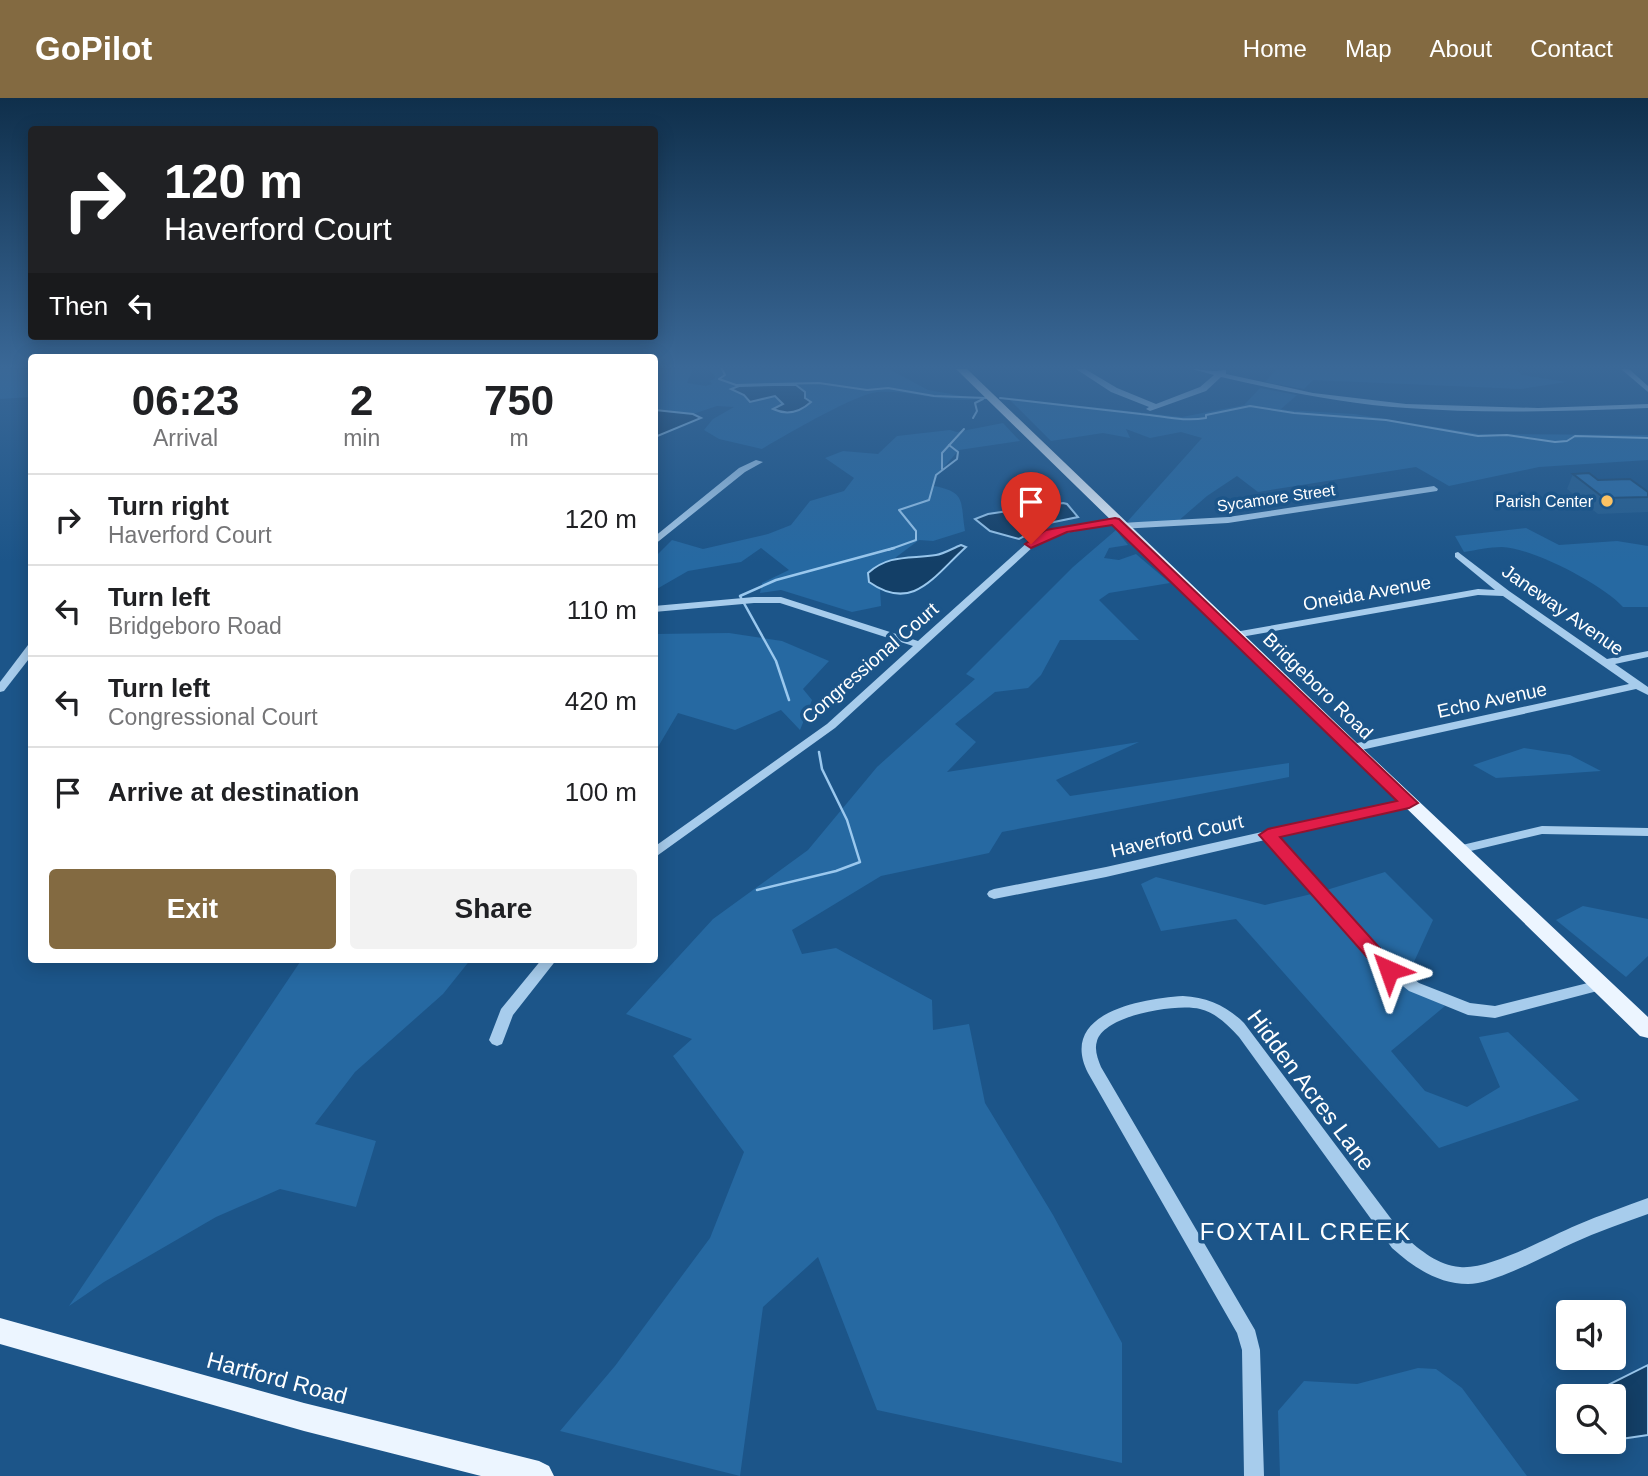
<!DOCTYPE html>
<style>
body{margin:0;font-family:Helvetica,sans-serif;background:#f2f2f2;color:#202124;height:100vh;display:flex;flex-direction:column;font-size:26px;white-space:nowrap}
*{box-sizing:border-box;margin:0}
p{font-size:23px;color:#757577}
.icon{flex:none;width:38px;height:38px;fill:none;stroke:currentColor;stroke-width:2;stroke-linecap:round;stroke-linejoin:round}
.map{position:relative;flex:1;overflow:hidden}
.drawer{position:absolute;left:28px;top:256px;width:630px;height:609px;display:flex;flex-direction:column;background:#fff;border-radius:7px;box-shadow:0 4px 18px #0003}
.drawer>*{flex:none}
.hud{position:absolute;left:28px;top:28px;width:630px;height:214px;border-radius:7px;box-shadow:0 4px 18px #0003;background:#202124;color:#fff;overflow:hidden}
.fabs{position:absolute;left:1556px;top:1202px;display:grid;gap:14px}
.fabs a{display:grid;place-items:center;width:70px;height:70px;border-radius:7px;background:#fff;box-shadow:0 4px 18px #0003;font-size:35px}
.pin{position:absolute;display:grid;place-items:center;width:60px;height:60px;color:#fff;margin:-72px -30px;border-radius:50% 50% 50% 0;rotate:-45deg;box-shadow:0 0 7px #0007}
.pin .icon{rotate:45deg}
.me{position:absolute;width:77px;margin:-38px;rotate:317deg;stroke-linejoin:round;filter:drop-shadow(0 0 5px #0008)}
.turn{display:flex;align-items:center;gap:24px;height:147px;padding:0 21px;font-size:32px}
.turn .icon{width:91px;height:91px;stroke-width:2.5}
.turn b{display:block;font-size:49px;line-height:60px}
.then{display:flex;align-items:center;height:66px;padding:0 21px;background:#0003;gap:14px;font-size:26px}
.eta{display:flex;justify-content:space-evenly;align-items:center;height:119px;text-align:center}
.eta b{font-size:42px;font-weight:700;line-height:49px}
.primary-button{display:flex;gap:14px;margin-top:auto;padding:14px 21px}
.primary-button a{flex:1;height:80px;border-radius:7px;background:#836a41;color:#fff;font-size:28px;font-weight:700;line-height:80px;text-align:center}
.primary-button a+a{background:#f2f2f2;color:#202124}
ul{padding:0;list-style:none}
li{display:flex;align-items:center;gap:21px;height:91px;padding:0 21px;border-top:2px solid #e0e0e0}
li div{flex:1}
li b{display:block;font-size:26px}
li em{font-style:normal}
header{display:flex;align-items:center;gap:42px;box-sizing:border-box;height:98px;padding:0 35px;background:#836a41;color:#fff}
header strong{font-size:33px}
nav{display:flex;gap:38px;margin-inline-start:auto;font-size:24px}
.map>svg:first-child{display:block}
.green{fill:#2669a2;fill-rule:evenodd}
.water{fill:#133f67;stroke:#9ac8ee;stroke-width:2}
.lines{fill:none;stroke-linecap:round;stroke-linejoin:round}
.stream-far1{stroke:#9ac8ee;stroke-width:2}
.stream{stroke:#9ac8ee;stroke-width:2.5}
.minor{fill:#a7ccec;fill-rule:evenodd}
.major{fill:#ecf5ff;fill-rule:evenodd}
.wall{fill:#255e90}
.building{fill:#2b6da7;stroke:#1e4c75;stroke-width:2}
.route{fill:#e11d48;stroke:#92132f;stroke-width:2}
.poi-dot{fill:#fcc364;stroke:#1c5589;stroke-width:2.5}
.labels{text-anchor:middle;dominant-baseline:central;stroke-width:7;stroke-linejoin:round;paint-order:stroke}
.far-street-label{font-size:16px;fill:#fff;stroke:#1c5589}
.far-poi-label{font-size:16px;fill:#fff;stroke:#1c5589;text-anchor:end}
.street-label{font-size:19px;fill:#fff;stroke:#1c5589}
.near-street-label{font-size:23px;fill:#fff;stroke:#1c5589}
.near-neighbourhood-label{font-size:24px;letter-spacing:2px;fill:#fff;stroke:#1c5589}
</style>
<header>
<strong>GoPilot</strong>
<nav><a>Home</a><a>Map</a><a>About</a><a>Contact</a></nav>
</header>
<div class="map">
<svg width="1648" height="1378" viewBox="0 0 1648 1378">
<rect width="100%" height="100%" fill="#1c5589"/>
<g class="green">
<path d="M0,271H31V299L0,301Z"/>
<path d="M654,271H693L687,285L706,288L712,286L710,283L715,280L714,276L707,271H889L928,292L980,301C946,306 912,292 878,294C857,295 784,338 762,351L719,341L704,332L713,321L734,309L717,308L693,316L655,312ZM796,287L802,290L805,300L811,303C800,313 788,320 775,309L783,305L775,298L756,303L731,291Z"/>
<path d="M1277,271H1516L1522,277L1566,284L1521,291L1313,282L1304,291L1265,284Z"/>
<path d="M1260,290L1297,297L1281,311L1286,312L1354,316L1480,336L1648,337V362L1539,369L1449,388L1416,369L1258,394L1237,378L1207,398L1177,424H1127L1202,340L1181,334L1150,340L1126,331L1130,340L1103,335L1051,343L1008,300L1182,319L1244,307Z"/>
<path d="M1003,325L1020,343L959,352L938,376L934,388C967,394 960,404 965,433L933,443L919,442L895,460L878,467L869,484L880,491L881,508L852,514L781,492L760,495L762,485L789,472L761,450L741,464L688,473L655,492V459L672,442L703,451L768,436L791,427L810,403L844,393L854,380L825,360L843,353L878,356L897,338L950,332L957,334Z"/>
<path d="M1526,430L1559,447L1617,443L1648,448V509H1623C1603,487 1533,450 1502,449C1490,449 1476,452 1464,454L1455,438Z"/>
<path d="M1116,432L1128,447L1109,450L1104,460L1119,462L1136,456L1170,485L1109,495L1099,502L1139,542H1060L1041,577L1028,590L995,594L955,626L976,644L947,674L1139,644L1056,682L1070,698L1289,665V679L1002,734L989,755L881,778L792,832L802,856L836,850L932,902L933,932L969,926L985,1005L1053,1117L1122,1245V1365L877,1312L818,1159L763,1209L740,1378L560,1333L615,1268L710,1140L744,1054L673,958L692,941L626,916L713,821L808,752L877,669L975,581L966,576L1073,469Z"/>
<path d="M729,535L782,543L829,563L803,591L812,602L800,632L781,612L735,632L678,615L655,654V536Z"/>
<path d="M1524,650L1570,657L1601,673L1496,680L1473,667Z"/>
<path d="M1385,774L1433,822L1404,886L1445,908L1391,953L1425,993L1467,1009L1500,989L1479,939L1508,934L1579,1002L1439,1050L1236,821L1161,833L1141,786L1156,779L1265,807L1320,794Z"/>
<path d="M1583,808L1648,821V858L1626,879L1556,822Z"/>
<path d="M302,861H471L443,896L355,974L315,1026L376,1043L356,1109L280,1091L216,1119L104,1184L69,1208Z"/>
<path d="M1418,1270L1436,1271L1462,1290L1527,1378H1280L1278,1313L1304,1283L1357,1286Z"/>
</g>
<g class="water">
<path d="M774,287H796L805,294V300L811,304C800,314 788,318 773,311L783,306L775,298L750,304L744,297L731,291L739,288Z"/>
<path d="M655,312L693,316L701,320L655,339Z"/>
<path d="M1063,405L1067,406L1078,419L1049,425L1019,441L990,433L975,421L988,416Z"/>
<path d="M961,447L966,449C934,478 913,515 869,484L868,475C889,456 910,461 936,457C944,456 953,450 961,447Z"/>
<path d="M1648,1267V1337L1614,1342V1298H1586Z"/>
</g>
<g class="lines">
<g class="stream-far1">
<path d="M722,271L725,277L719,281L736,287L819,285L867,292L888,290L934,298L986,300"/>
<path d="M1000,300C1047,305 1094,311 1141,316C1164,318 1183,324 1206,320V317L1250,308L1294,315L1386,322L1478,338L1507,337L1555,344L1567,343L1575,338L1648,340"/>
<path d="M973,320L977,313L975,305L983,301"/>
<path d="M942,371V355L964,331"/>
<path d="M888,452L916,442V433L899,412L929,402L936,377L957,361L958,354L949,347"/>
</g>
<g class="stream">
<path d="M789,602L776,563L740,498L776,482L894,450"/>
<path d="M757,792L836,773L860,764L847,722L822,671L819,654"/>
</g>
<g class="minor">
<path d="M1076,271H1085L1117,290L1156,306L1200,289L1214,277L1192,271C1201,271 1215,275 1223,272H1226V276L1313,295L1406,306L1538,310L1648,306V310C1568,313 1487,316 1407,310C1344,306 1283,293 1221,279L1206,293L1150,313L1146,311L1149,309L1111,294Z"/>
<path d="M1621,271H1629L1648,288V294Z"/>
<path d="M756,362L763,364L745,374L654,447V439L739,370Z"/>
<path d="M1434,388L1438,391L1437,393L1228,425L1120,431L1115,428L1120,425L1228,419Z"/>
<path d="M1115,420L1118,421V425L1065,435L1034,448L835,630L654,760V749L827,626L913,548L780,505H754L654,514V508L754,499H781L918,543L1028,444L1058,431Z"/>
<path d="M1458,454L1509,493L1607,561L1648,553V559L1615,566L1648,589V597L1636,591L1352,654L1348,653L1346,650L1348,647L1629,586L1503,498L1478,497L1235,540L1230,537L1235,534L1478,491L1495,492L1455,459V455Z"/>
<path d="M32,546V557L4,593L0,594V584L28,547Z"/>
<path d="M1409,701L1415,705L1413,708L1277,739L1383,856L1419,885L1470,905L1495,908L1600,882L1605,883L1607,887L1605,891L1495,920L1468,917L1409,893L1373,864L1265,742L1106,779L994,801L989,799L987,796L989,793L994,791L1106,769Z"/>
<path d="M1542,728L1648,730V738L1542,736L1458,756L1451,752L1458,748Z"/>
<path d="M542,861H557L513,917L502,946L497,948L492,946L489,942L501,911Z"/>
<path d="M1183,898C1207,899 1227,908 1244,925L1404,1138C1421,1153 1438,1167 1460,1169C1490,1172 1548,1139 1577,1127C1600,1117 1624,1109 1648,1100V1116C1623,1125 1597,1134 1573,1145C1547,1157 1494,1186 1468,1186C1438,1186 1413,1169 1392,1150L1239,939C1228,927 1216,915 1200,911C1178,905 1104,917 1097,943C1094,952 1098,961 1101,969L1255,1232L1260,1252L1264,1378H1244L1242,1252L1237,1235L1088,975C1058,915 1140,901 1183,898Z"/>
</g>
<g class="major">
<path d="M956,271H967L1358,646L1648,919V940L1640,938Z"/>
<path d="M0,1220L304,1305L539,1363L549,1368L554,1378H481L304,1333L0,1246Z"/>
</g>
</g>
<path class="wall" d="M1573,376L1648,394V414L1598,416L1567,391Z"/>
<path class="building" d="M1589,375L1598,382L1630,381L1648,394V399L1604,400L1573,376Z"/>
<linearGradient id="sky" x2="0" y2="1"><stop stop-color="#0f2f4b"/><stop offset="0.58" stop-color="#3a6897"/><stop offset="1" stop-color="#3a6897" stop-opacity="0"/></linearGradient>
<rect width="1648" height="464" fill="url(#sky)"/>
<path class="route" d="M1115,420L1119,421L1418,705L1409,710L1280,739L1395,867L1398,872L1395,876H1382L1259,737L1268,731L1397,703L1112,427L1067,434L1031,450L1025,446L1046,432Z"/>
<circle class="poi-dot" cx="1607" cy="403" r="7"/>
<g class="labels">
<g class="far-street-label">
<text transform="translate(1276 400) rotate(-8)">Sycamore Street</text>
</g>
<g class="far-poi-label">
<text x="1593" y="403">Parish Center</text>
</g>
<g class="street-label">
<text transform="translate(1367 495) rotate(-10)">Oneida Avenue</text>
<text transform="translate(1563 512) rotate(35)">Janeway Avenue</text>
<text transform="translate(870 565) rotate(-41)">Congressional Court</text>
<text transform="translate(1318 588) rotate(44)">Bridgeboro Road</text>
<text transform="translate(1492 602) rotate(-12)">Echo Avenue</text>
<text transform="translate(1177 738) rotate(-13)">Haverford Court</text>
</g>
<g class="near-street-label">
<text transform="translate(1311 992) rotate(53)">Hidden Acres Lane</text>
<text transform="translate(277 1280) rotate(15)">Hartford Road</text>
</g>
<g class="near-neighbourhood-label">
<text x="1306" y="1133">FOXTAIL CREEK</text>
</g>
</g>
</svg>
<div class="fabs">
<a><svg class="icon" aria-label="sound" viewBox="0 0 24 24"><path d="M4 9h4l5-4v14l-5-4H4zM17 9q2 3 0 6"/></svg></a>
<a><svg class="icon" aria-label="search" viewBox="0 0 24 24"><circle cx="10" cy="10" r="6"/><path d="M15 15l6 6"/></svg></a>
</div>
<div class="pin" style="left:1031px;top:446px;background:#d93025"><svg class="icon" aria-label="arrive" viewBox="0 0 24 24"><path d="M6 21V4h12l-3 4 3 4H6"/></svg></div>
<svg class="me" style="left:1389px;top:872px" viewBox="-20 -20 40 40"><path d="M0-17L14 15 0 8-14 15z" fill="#e11d48" stroke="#fff" stroke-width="4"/></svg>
<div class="hud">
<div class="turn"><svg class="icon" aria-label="right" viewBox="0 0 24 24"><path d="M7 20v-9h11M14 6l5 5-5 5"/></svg><div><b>120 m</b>Haverford Court</div></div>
<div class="then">Then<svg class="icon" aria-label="left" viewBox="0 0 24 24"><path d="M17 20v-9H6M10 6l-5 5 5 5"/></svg></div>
</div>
<section class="drawer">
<div class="eta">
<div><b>06:23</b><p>Arrival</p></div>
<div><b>2</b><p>min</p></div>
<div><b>750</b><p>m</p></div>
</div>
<ul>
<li><svg class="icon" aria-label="right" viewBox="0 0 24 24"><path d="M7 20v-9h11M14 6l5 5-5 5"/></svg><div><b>Turn right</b><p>Haverford Court</p></div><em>120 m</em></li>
<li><svg class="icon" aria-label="left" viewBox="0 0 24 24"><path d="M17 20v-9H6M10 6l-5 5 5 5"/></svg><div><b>Turn left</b><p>Bridgeboro Road</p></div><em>110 m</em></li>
<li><svg class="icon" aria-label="left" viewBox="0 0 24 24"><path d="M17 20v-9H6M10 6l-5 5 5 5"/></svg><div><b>Turn left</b><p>Congressional Court</p></div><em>420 m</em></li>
<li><svg class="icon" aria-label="arrive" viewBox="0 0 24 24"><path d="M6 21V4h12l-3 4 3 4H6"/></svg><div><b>Arrive at destination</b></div><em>100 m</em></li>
</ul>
<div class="primary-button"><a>Exit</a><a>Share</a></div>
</section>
</div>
